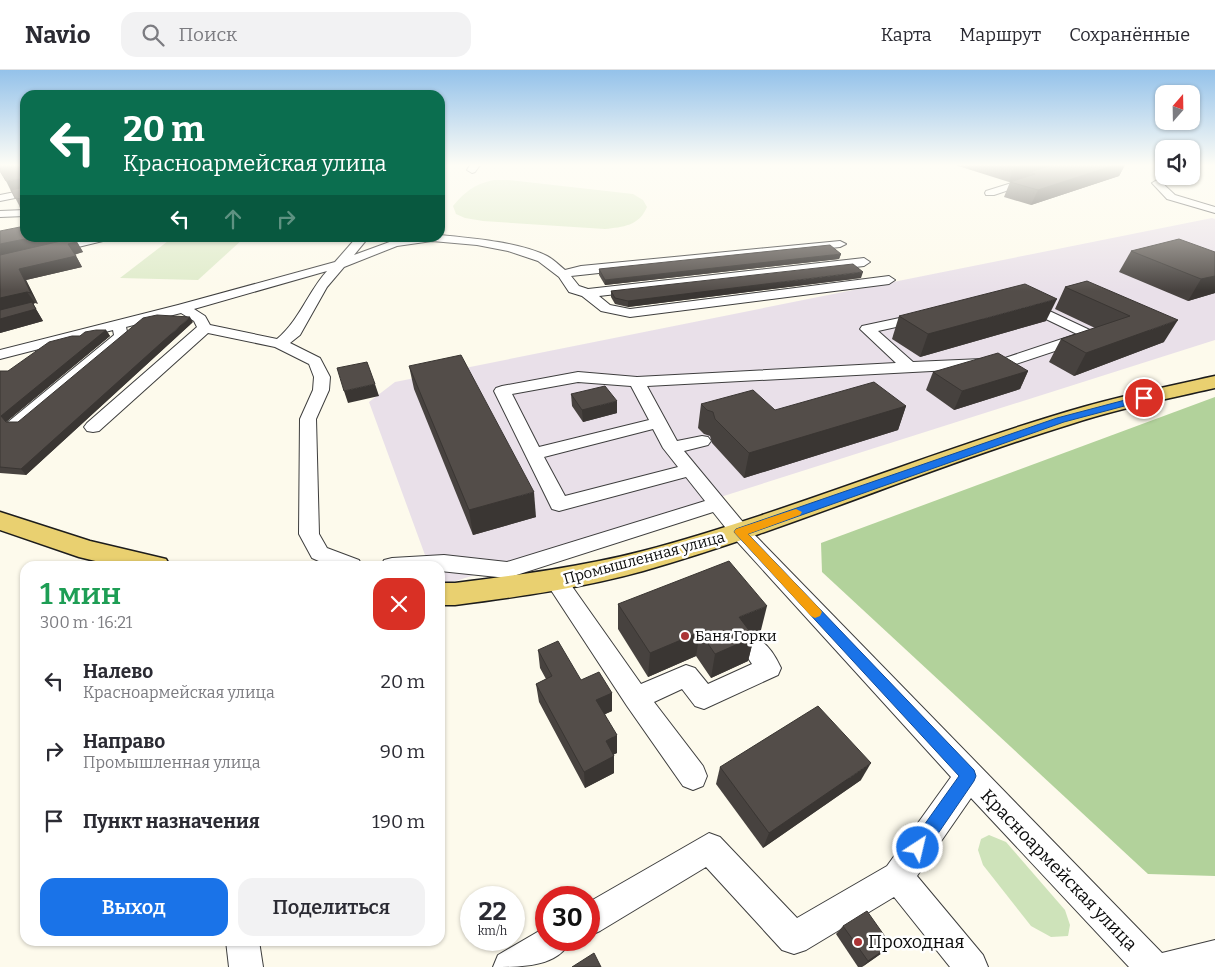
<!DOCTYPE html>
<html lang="ru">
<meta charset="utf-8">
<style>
body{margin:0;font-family:Bitter,serif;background:#f2f2f3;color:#2b2b33;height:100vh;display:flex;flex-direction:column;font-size:19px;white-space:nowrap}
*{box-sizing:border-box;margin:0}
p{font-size:16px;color:#7c7c81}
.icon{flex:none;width:28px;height:28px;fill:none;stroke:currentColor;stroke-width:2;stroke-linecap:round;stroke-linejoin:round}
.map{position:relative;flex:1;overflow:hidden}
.side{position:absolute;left:20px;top:491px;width:425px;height:385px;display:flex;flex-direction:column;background:#fff;border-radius:15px;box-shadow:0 1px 4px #0004}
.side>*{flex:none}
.banner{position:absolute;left:20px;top:20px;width:425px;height:152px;border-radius:15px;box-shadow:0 1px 4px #0004;background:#0b6e4f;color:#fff;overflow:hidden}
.needle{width:32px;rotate:20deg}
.fabs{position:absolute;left:1155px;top:15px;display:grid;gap:10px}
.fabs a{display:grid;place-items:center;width:45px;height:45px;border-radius:10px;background:#fff;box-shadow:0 1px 4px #0004;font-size:25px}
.speed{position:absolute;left:460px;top:816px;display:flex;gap:10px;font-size:25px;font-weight:700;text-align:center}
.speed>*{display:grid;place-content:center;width:65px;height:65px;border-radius:50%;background:#fff;box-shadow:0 1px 4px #0004;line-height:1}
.speed small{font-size:12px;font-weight:400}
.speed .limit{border:8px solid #d22;background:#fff;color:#111}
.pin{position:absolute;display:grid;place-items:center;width:42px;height:42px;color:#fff;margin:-21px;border:2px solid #fff;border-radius:50%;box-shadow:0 1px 5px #0007}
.me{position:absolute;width:55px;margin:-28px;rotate:35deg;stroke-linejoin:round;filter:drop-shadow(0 0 4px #0008)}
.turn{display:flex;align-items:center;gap:18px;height:105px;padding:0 20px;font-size:22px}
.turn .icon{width:65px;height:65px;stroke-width:2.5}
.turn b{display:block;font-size:35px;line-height:42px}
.lanes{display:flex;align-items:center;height:48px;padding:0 20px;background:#0003;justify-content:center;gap:25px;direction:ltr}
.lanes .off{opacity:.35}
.round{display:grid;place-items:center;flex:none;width:52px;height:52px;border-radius:15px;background:#f2f2f3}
.headline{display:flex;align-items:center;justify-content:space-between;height:85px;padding:0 20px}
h1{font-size:30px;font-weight:600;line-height:38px;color:#1e9e55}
.action{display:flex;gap:10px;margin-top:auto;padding:10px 20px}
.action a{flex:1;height:58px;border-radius:15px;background:#1a73e8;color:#fff;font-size:20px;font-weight:600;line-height:58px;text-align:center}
.action a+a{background:#f2f2f3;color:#2b2b33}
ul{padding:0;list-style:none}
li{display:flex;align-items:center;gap:15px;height:70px;padding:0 20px}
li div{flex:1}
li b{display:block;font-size:19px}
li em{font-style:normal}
header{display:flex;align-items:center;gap:30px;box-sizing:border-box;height:70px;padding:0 25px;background:#fff;border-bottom:1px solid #e1e1e2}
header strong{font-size:24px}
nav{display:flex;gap:28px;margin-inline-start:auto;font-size:18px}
.search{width:350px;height:45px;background:#f2f2f3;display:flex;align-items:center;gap:12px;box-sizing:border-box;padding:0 18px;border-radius:15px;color:#7c7c81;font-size:19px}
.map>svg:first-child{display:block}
.industrial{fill:#e9e0e9}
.green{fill:#cee3ba}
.forest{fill:#b2d29b}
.pitch{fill:#dfebca}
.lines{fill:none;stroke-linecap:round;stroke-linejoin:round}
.minor-casing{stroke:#3e3e3e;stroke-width:2}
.major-casing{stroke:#1c1c1c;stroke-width:3}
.minor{fill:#fff;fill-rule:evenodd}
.major{fill:#e9d070;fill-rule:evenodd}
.wall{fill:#47423f}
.shaded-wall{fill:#3a3633}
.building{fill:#534d49;stroke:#3a3633}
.route{fill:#1a73e8;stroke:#114b97}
.slow{fill:#f59e0b}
.poi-dot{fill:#ab3435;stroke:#fff;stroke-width:2}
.labels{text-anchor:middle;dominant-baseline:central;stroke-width:5;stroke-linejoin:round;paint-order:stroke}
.street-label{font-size:15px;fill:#0b0b0b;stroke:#fff}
.poi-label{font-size:15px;fill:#0b0b0b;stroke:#fff;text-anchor:start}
.near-street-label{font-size:18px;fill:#0b0b0b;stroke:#fff}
.near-poi-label{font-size:18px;fill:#0b0b0b;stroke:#fff;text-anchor:start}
</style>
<header>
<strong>Navio</strong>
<div class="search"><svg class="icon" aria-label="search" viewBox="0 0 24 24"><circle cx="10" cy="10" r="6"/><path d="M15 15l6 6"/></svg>Поиск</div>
<nav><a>Карта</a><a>Маршрут</a><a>Сохранённые</a></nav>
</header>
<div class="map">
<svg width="1215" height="897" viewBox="0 0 1215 897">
<rect width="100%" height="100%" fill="#fdfaec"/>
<path class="industrial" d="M1212,148L1215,149V270L440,516V496H429L369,332L395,312Z"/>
<path class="green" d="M989,765L1006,772L1065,840L1070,855L1068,866L1051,867L1031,856L983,795L978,780L981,769Z"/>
<path class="forest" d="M1215,327V806L1148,804L822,502L821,473Z"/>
<g class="pitch">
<path d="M494,110H509L633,124L643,130L647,137C639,156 623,157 605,159L483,151L465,148L456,144L453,136C465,122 474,114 494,110Z"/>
<path d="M172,168H244L198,210L120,208Z"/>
</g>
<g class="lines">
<g class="minor-casing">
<g id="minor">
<path d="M470,95H480L475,102L472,103L467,100Z"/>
<path d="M1042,95H1057L1068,100L994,125H986L985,123L986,121L1053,100Z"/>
<path d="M1157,110L1160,111L1175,125L1215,137V143L1167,129L1152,113Z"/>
<path d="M25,120V126L0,131V125Z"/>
<path d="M25,140V146L0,147V141Z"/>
<path d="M440,165C470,168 520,172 547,186C553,189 559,195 565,200L581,196L840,171L846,174L840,177L571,206L579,216L588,219L864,188L870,192L864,196L599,226L610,235L630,239L889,206L895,210L889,214L630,247L601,241L582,226L569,222L559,207L538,191L508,181L477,175L432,171L397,176L344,197L327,217L300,265L290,273L320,288L330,307L329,320L316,349L319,464L327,478L359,490L362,496H330L312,488L299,464L300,349L313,320L314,307L309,294L275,277L208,263L99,361L93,362L87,361L84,357L87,353L197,257L194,251L181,243L126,257L128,266L126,269L23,356H11L8,352L114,265L113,260L0,289V280L178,235L335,192L356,168H368L354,185L395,170L440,168ZM327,201C308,222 299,251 277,269L210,255L205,246L194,239Z"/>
<path d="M90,168H109L107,170L0,196V188Z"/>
<path d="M1026,230L1094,262L1096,265L1094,268L1007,297L647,316L677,371L702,366L708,367L711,371L708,375L684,381L747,457L1162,883L1215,870V897H1129L971,728L917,806L983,885L988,897H950L894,827L806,880L794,884L782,880L706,797L600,861L589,866V832L709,763L720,767L797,848L887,796L951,707L733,467L713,442L507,508L440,501V496H381L384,490L392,488L444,485L507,492L705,431L686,407L559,441L552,439L494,321L496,318L502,316L578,302L637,307L896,293L860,259L862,256L923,243L930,247L928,250L878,261L913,292L1005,288L1077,264L1021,237L1019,234L1021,231ZM578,312L631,316L649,350L539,377L512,324ZM653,359L663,378L678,397L565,426L544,387Z"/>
<path d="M556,503L564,505L641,614L686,595L695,598L708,614L752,594L740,576L744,569C762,563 774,583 781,598L778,605L704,639L695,636L682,619L654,632L703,696L707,706L703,716L693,720L683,716L627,636L545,511L548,505Z"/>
<path d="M546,857V870H571C558,897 523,897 493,897L498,885Z"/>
<path d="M226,871H259L263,897H229Z"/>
</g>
</g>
<g class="major-casing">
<g id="major">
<path d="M1215,306V318C1166,329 1116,339 1068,355C925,399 787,460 643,501C581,518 518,527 455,535H440V513H455C518,505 581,497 643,481C782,444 915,388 1053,346C1106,329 1161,318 1215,306Z"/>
<path d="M0,442L90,471L166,489L170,496H116L79,487L0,460Z"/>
</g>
</g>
<use href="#minor" class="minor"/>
<use href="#major" class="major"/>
</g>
<g class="wall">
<path d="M25,95L20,137L11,120Z"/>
<path d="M955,95H1050L1049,96L1052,95H1125L1119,106L1031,135L1004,127L1010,112L1029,106L1009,112Z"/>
<path d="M0,161L70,168L77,172L83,182L75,184L82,197L26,210L38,234L35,233L33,234L43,251L0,263Z"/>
<path d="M322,168H348L347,169L322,170Z"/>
<path d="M1131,181L1215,182V223L1188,231L1119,202Z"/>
<path d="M841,184L839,189L605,215L599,205V199Z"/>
<path d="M861,208L628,237L615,234L611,227V221Z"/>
<path d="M1087,211L1164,272L1074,306L1049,292L1061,269L1095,258L1055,239L1065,217Z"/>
<path d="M899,246L1046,251L920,287L892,269Z"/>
<path d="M193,252L26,405L0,403V301H8L80,266L106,260L110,266L6,352H18Z"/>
<path d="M409,296L536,447L473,465L414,319Z"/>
<path d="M1028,301L1020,319L954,340L926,320L933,302Z"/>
<path d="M571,324L617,343L583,352L572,336Z"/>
<path d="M701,334L775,340L906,336L898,360L744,408L712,373L710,366L704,364L698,358Z"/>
<path d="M618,534L761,560L752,564L754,567L748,591L711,608L696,586L648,607L618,559Z"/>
<path d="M538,580L581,610L612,623V641L605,644L617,683L614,684V703L585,718L539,632L536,614L546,609L540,598Z"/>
<path d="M720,697L861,710L763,778L716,714Z"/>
<path d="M843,856L891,875L882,883L862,897H858L836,864Z"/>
</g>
<g class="shaded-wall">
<path d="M1022,95H1050L1048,100L1030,102L1029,106L1009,112L1014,97Z"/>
<path d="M1115,95H1125L1119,106L1031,135L1038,120Z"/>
<path d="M21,109L25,116L11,121L6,111Z"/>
<path d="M30,168H70L72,170L0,186V174Z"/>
<path d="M77,172L83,182L74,185L68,174Z"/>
<path d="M841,184L839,189L605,215V210Z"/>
<path d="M76,186L82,197L26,210L38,234L31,223L19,199Z"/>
<path d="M863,202L861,208L628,237V231Z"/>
<path d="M1215,206V223L1188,231L1201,209Z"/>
<path d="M27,222L35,233L33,234L43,251L0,263V228Z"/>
<path d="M1057,229L1046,251L920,287L928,264Z"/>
<path d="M190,247L193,252L26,405L21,399Z"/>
<path d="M1178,250L1164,272L1074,306L1086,283Z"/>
<path d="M106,260L110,266L6,352L1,346Z"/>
<path d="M1028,301L1020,319L954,340L962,321Z"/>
<path d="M375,314L379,326L348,333L344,321Z"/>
<path d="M617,331V343L583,352L582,340Z"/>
<path d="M906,336L898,360L744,408L749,383Z"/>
<path d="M534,422L536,447L473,465L469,440Z"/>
<path d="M767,536L761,560L734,572L739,547Z"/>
<path d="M700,562L696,586L648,607L650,583Z"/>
<path d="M754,567L748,591L711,608L715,584Z"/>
<path d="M612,623V641L597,648L596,630Z"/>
<path d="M617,665V683L606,688V671Z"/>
<path d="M614,686V703L585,718L584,702Z"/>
<path d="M871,693L861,710L763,778L769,763Z"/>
<path d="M891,875L882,883L862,897L868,891Z"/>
</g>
<g class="building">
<path d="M0,95H25V146L20,137L21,129L15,128L11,120L21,118V109L6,111L0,101Z"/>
<path d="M1006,95H1022L1014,97Z"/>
<path d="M1052,95H1115L1038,120L1010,112L1035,104L1030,102Z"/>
<path d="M25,156V168H30L0,174V161Z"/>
<path d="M74,168L77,172L68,174L76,186L19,199L31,223L27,222L0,228V185Z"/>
<path d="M1179,169L1215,182V206L1201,209L1131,181Z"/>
<path d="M830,175L841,184L605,210L599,199Z"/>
<path d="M853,194L863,202L628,231L615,228L611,221Z"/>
<path d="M1087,211L1178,250L1086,283L1061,269L1130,246L1065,217Z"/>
<path d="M1025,214L1057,229L928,264L899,246Z"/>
<path d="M32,232L36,239L0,249V240Z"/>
<path d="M157,245L190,247L21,399L0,397V301H8L49,272L72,266H80L85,262L96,260H106L1,346L6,352H18L143,248Z"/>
<path d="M998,283L1028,301L962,321L933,302Z"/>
<path d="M461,285L534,422L469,440L409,296Z"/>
<path d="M367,292L375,314L344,321L337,298Z"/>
<path d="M874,312L906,336L749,383L715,349L713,342L707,340L701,334L753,320L775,340Z"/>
<path d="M605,316L617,331L582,340L571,324Z"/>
<path d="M729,491L767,536L739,547L754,567L715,584L700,562L650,583L618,534Z"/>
<path d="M558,571L581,610L599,602L612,623L596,630L617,665L606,671L614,686L584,702L536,614L552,606L538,580Z"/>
<path d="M818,636L871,693L769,763L720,697Z"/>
<path d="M867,841L891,875L868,891L843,856Z"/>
<path d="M594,883L601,897H572Z"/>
</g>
<linearGradient id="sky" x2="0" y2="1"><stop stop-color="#94c2ea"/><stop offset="0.43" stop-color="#fefdf6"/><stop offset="1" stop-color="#fefdf6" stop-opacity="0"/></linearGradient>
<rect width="1215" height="221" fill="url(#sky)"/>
<path class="route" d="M1144,325L1147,326V330L1064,352L748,464L974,700L976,706L974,711L924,784L918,787L912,784L910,778L912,772L959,706L734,462L736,459L1057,348Z"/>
<path class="slow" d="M796,439L802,442L800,445L748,464L820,539L822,542L820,546L815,548L811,546L734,462L736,459Z"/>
<g class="poi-dot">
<circle cx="685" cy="566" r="5"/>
<circle cx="858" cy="872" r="5"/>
</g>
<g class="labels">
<g class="street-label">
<text transform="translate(644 488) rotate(-15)">Промышленная улица</text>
</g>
<g class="poi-label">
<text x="695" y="566">Баня Горки</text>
</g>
<g class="near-street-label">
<text transform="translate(1059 800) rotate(46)">Красноармейская улица</text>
</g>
<g class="near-poi-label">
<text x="868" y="872">Проходная</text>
</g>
</g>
</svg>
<div class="fabs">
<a><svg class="needle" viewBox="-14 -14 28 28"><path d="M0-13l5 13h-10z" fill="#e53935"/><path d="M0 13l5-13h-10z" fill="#7c7c81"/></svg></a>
<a><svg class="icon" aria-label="sound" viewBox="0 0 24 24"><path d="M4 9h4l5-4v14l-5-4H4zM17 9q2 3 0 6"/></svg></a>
</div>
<div class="speed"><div>22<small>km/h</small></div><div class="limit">30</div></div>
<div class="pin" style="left:1144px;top:328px;background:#d93025"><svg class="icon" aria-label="arrive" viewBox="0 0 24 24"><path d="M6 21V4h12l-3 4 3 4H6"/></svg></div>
<svg class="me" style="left:918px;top:778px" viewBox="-20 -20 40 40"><circle r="17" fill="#1a73e8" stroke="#fff" stroke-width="3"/><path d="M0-11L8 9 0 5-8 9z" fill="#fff"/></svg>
<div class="banner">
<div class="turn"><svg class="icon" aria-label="left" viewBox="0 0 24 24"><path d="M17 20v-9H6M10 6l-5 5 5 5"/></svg><div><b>20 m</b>Красноармейская улица</div></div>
<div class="lanes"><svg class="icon" aria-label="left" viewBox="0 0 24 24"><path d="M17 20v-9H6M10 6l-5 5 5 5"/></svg><svg class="icon off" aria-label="ahead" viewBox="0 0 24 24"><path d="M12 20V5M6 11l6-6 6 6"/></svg><svg class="icon off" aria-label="right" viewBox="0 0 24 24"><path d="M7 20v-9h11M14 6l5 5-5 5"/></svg></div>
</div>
<section class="side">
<div class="headline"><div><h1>1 мин</h1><p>300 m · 16:21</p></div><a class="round" style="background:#d93025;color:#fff"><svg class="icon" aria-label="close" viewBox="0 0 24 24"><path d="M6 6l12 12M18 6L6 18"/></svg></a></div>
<ul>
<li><svg class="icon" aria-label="left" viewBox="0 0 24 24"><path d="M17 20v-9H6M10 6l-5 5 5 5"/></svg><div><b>Налево</b><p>Красноармейская улица</p></div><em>20 m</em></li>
<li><svg class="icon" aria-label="right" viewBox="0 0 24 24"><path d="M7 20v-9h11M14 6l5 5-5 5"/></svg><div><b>Направо</b><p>Промышленная улица</p></div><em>90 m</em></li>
<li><svg class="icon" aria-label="arrive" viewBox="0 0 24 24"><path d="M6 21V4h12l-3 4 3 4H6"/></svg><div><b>Пункт назначения</b></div><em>190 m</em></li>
</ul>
<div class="action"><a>Выход</a><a>Поделиться</a></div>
</section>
</div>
